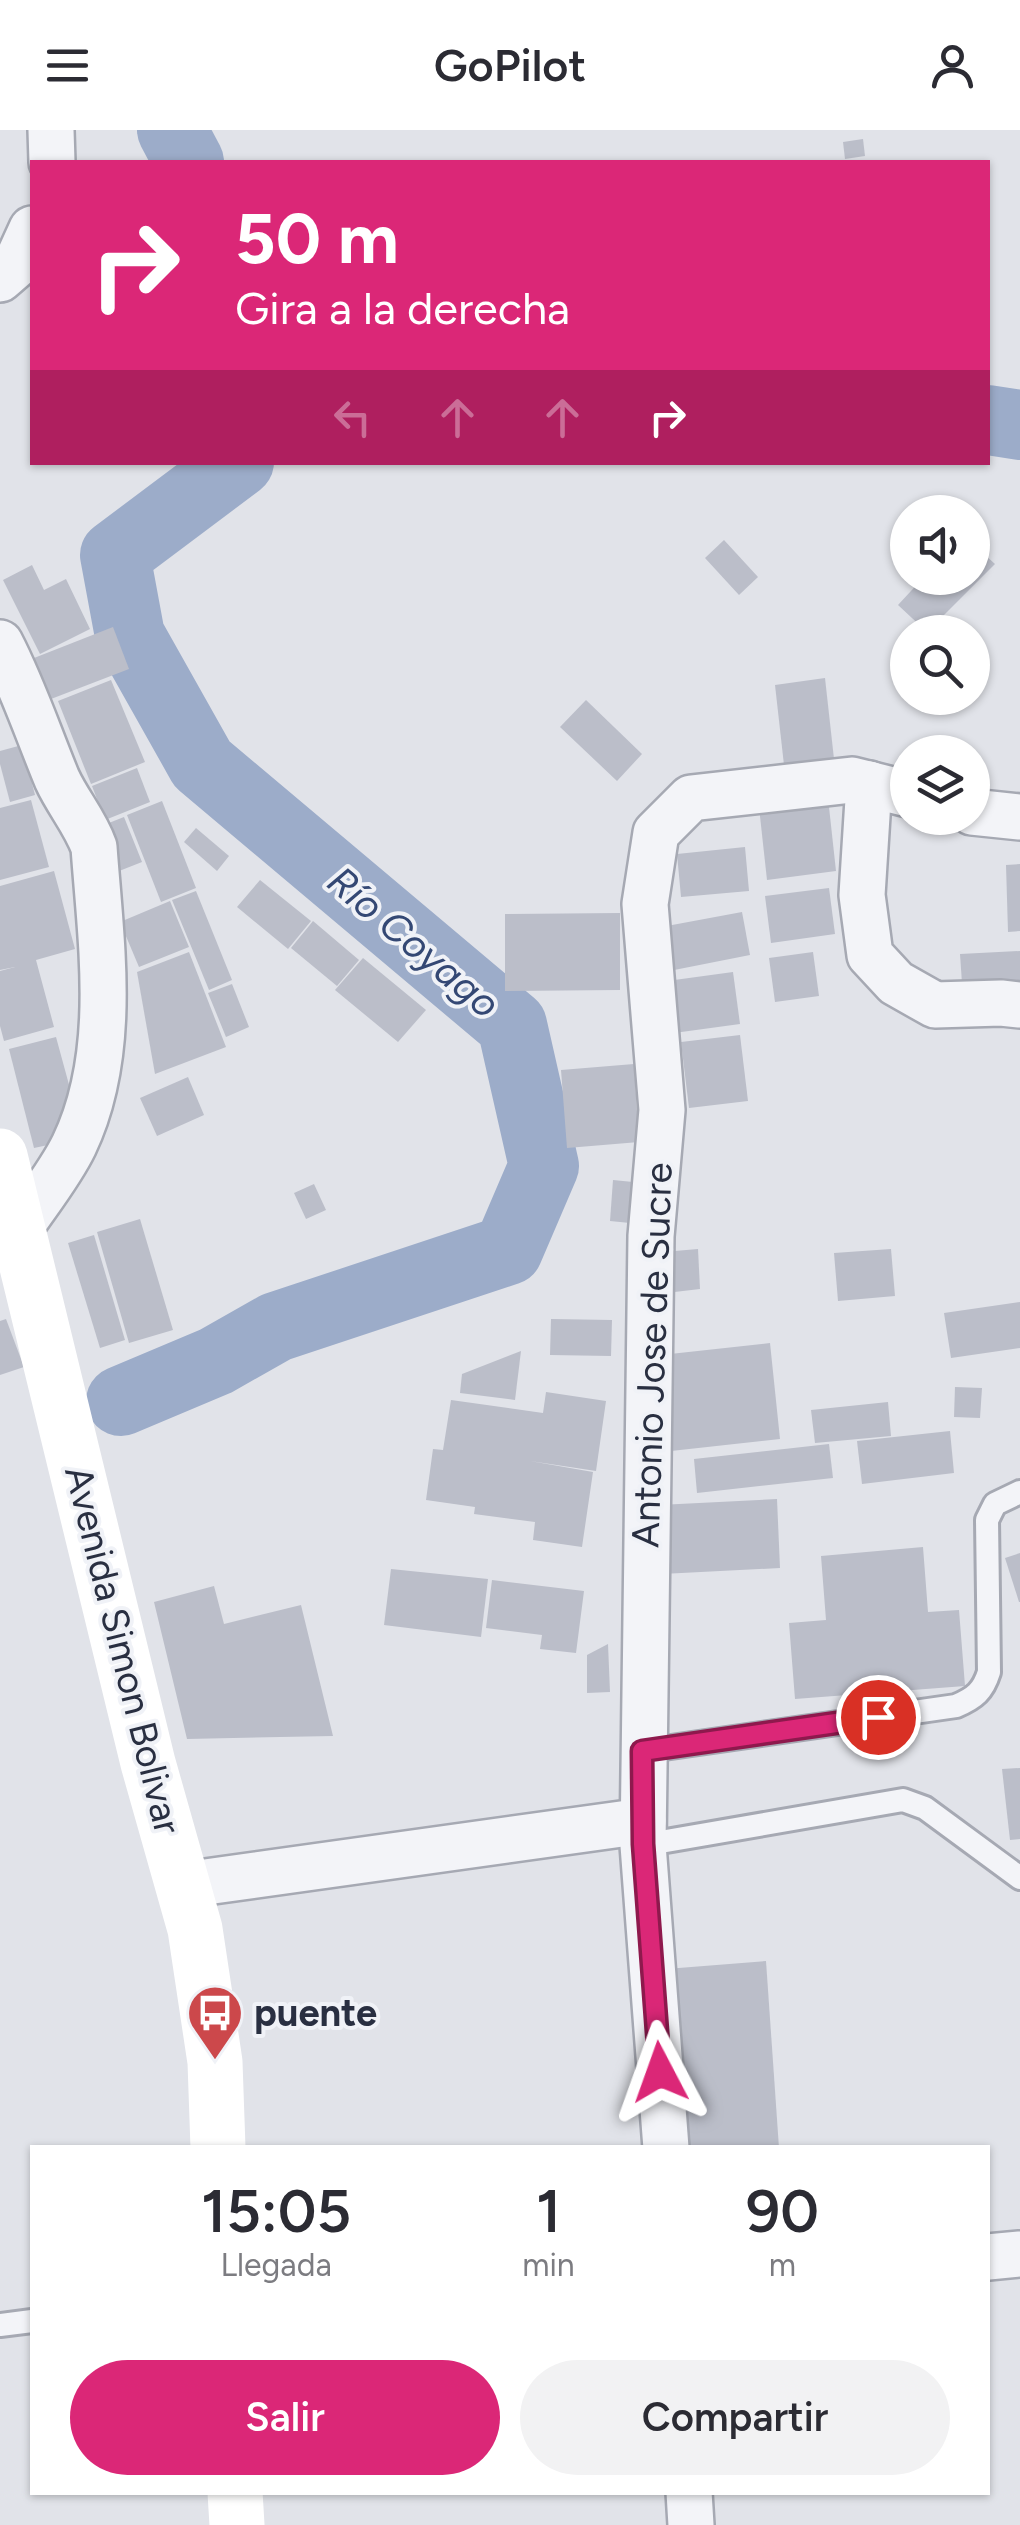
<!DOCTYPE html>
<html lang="es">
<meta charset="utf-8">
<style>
body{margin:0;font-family:Figtree,sans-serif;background:#f2f2f3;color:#2b2b33;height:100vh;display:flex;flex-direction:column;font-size:38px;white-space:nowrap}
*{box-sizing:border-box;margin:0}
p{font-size:32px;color:#7c7c81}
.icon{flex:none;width:55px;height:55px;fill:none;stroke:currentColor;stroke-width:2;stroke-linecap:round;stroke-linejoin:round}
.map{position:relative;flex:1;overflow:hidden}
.details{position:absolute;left:30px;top:2015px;width:960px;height:350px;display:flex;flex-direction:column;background:#fff;border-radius:0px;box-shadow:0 2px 8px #0004}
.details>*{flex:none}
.guide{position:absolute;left:30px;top:30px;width:960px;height:305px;border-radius:0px;box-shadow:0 2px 8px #0004;background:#db2777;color:#fff;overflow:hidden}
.controls{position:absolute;left:890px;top:365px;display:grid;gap:20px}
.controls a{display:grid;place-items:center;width:100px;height:100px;border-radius:50%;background:#fff;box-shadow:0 2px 8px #0004;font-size:50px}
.pin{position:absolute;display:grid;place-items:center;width:85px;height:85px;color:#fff;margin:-42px;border:5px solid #fff;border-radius:50%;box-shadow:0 2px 10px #0007}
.me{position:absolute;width:110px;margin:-55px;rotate:356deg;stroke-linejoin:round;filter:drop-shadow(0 0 8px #0008)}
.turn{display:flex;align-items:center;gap:35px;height:210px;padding:0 40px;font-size:45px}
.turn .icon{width:130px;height:130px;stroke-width:2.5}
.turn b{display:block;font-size:70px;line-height:85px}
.lanes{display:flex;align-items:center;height:95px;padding:0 40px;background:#0003;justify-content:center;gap:50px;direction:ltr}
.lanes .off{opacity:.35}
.eta{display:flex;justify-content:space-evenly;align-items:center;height:170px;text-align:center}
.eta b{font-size:60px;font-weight:600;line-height:70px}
.button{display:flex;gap:20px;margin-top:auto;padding:20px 40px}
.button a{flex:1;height:115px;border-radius:60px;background:#db2777;color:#fff;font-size:40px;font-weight:600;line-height:115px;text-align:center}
.button a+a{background:#f2f2f3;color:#2b2b33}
header{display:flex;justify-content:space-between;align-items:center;height:130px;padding:0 40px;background:#fff;font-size:45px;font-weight:600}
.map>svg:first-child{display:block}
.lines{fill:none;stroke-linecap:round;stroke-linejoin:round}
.river{stroke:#9cacc9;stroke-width:70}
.building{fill:#bbbec9}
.lane-casing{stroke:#a6a9b3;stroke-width:28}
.street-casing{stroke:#a6a9b3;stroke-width:50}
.lane{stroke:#f3f4f8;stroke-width:22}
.street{stroke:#f3f4f8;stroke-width:45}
.secondary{stroke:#fff;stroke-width:55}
.route-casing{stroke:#8e194d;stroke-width:25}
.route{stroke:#db2777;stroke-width:18}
.labels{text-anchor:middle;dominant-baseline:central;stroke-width:8;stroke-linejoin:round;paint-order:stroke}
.street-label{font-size:38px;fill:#292f41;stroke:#f0f2f7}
.poi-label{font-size:38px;font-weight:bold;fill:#292f41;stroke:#f0f2f7;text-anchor:start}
.water-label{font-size:40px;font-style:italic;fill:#344874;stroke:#f0f2f7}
</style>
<header><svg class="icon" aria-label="menu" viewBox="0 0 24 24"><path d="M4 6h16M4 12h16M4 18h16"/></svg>GoPilot<svg class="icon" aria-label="person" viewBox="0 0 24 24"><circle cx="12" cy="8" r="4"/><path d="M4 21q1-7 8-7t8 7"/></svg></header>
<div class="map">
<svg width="1020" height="2395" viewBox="0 0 1020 2395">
<rect width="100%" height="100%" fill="#e1e3e9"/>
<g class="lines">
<g class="river">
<path d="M172,0L189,32"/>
<path d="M988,290L1020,295"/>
<path d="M121,1271L216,1231L276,1197L508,1120L544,1036L512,895L202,634L130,506L115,425L239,332"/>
</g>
</g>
<g class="building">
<path d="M863,9L865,26L845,29L843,12Z"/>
<path d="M724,410L758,447L739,465L705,428Z"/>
<path d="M972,413L995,434L927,502L898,475L923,448H972Z"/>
<path d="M32,435L44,460L66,449L90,499L40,524L3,450Z"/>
<path d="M113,497L129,539L51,569L34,528Z"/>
<path d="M825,548L834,629L784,635L775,555Z"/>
<path d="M111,550L145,632L91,654L58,571Z"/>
<path d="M586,570L642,624L617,651L560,597Z"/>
<path d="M22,615L35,665L10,672L0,634V621Z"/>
<path d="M137,638L150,672L105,690L92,656Z"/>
<path d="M828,668L836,741L767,750L759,677Z"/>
<path d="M31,670L49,737L0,750V678Z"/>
<path d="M162,671L196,758L161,772L127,685Z"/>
<path d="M124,687L142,732L109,745L91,700Z"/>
<path d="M196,698L229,726L217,741L184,712Z"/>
<path d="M745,717L749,761L681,767L677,724Z"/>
<path d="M1020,734V801L1008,802L1006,735Z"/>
<path d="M54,741L75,819L36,830L54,897L4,911L0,896V841L15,837L0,840V756Z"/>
<path d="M260,750L311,791L288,819L237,777Z"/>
<path d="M829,758L835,804L771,813L765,766Z"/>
<path d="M196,761L232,850L209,860L172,770Z"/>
<path d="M170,771L189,817L139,837L120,792Z"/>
<path d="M742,782L750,825L664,842L656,798Z"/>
<path d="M620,783V860L505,861V784Z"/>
<path d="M313,791L359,830L337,856L291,818Z"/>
<path d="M1020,821V866L963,868L960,824Z"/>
<path d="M189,822L226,917L155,944L137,842Z"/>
<path d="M813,822L819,866L775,872L769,828Z"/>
<path d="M363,828L426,880L398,912L335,860Z"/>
<path d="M733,842L740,894L674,903L667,851Z"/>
<path d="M232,854L249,897L226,907L208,863Z"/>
<path d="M740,905L748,971L689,978L681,912Z"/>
<path d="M56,907L71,962L48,1015L34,1018L9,919Z"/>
<path d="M634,934L639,1012L567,1018L561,940Z"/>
<path d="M188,947L204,985L157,1006L140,968Z"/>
<path d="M613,1050L643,1053L640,1094L610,1091Z"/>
<path d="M314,1054L326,1080L306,1089L294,1063Z"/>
<path d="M140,1089L173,1200L129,1213L97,1102Z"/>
<path d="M94,1105L125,1210L100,1218L68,1113Z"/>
<path d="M698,1119L700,1159L666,1163L663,1122Z"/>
<path d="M891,1119L895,1166L838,1171L834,1123Z"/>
<path d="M1020,1172V1218L951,1228L944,1183Z"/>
<path d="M6,1189L24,1237L0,1245V1191Z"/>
<path d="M551,1189L612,1190L611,1226L550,1225Z"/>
<path d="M770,1213L780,1309L671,1321L661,1225Z"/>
<path d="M521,1221L515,1270L460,1263L462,1244Z"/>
<path d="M955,1257L982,1258L980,1288L954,1287Z"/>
<path d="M546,1262L606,1271L596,1341L530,1331L593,1342L582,1417L533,1410L535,1392L474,1384L475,1377L426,1370L433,1319L443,1320L451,1270L543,1283Z"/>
<path d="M888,1272L891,1306L815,1313L811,1280Z"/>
<path d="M950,1301L954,1343L862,1354L857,1311Z"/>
<path d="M829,1314L833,1348L697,1363L694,1329Z"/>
<path d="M777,1369L780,1438L662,1444L659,1375Z"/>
<path d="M923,1417L928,1482L959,1480L965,1556L795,1569L789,1493L826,1490L821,1426Z"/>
<path d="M1020,1423V1472H1019L1005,1428Z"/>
<path d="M391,1439L488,1449L481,1507L384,1495Z"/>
<path d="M492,1450L584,1461L576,1523L540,1519L542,1505L486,1498Z"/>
<path d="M214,1456L224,1494L301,1475L333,1606L187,1609L154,1472Z"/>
<path d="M608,1514L610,1562L587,1563V1525Z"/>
<path d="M1020,1638V1709L1010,1710L1002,1639Z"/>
<path d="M766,1831L779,2018H676L666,1839Z"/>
</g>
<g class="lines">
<g class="lane-casing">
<g id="lane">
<path d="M643,1621L956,1576C975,1568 983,1561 989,1542L987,1390L995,1374L1020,1362"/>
<path d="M643,1715L903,1670L925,1678L1020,1748"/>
<path d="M0,2195L32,2191"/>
</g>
</g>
<g class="street-casing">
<g id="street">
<path d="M51,0L52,32"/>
<path d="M0,149L15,136L32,99"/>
<path d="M0,513C23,557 38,603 57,649C68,673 85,692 94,717C101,815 118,923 74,1015C60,1044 37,1072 19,1099"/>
<path d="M869,654L862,765L870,825L896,853L935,875L1001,873L1020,875"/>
<path d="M972,682L1020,687"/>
<path d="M184,1755L643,1691"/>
<path d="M666,2018L643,1715L651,1106L662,980L645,774L656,703L691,668L852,650L908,664"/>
<path d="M988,2127L1020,2124"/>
<path d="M689,2362L691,2395"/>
</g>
</g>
<use href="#lane" class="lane"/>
<use href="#street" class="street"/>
<g class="secondary">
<path d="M0,1026L148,1633L195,1799L215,1932L218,2018"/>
<path d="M235,2362L237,2395"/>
</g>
</g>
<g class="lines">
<g class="route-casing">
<path id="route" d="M660,1942L643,1714L642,1621L878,1587"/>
</g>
<use href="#route" class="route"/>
</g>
<defs>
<g id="bus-pin" transform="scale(2.875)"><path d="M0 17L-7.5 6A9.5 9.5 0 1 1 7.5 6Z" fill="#cc484b" stroke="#f0f2f7"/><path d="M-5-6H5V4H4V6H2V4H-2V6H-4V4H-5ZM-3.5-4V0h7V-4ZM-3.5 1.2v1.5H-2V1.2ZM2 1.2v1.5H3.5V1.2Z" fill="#fff"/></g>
</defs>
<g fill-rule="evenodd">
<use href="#bus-pin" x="215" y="1883"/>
</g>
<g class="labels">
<g class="street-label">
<text transform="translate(652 1225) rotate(-88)">Antonio Jose de Sucre</text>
<text transform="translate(123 1520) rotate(76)">Avenida Simon Bolivar</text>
</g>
<g class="poi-label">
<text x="254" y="1883">puente</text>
</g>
<g class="water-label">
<text transform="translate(414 812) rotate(40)">Río Coyago</text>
</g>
</g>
</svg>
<div class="controls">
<a><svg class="icon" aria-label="sound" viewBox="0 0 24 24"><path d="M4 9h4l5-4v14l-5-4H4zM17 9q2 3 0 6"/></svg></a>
<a><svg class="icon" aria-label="search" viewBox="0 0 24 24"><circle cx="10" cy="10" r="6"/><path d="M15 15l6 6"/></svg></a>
<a><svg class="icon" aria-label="layers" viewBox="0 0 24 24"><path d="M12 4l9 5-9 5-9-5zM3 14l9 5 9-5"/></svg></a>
</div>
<div class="pin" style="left:878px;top:1587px;background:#d93025"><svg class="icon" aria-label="arrive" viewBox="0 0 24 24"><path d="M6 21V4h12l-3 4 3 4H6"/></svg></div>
<svg class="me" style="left:660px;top:1942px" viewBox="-20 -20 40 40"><path d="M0-17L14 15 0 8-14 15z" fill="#db2777" stroke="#fff" stroke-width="4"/></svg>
<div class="guide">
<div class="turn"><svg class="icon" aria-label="right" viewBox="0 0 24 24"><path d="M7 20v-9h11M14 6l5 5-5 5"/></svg><div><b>50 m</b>Gira a la derecha</div></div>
<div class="lanes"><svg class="icon off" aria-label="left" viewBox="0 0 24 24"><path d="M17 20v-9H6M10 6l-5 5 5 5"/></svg><svg class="icon off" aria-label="ahead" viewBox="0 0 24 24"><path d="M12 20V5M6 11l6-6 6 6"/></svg><svg class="icon off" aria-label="ahead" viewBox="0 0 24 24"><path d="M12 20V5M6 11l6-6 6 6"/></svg><svg class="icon" aria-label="right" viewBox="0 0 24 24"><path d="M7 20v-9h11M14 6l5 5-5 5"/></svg></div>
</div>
<section class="details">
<div class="eta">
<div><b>15:05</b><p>Llegada</p></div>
<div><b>1</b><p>min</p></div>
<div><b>90</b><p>m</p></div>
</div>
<div class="button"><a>Salir</a><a>Compartir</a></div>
</section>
</div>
